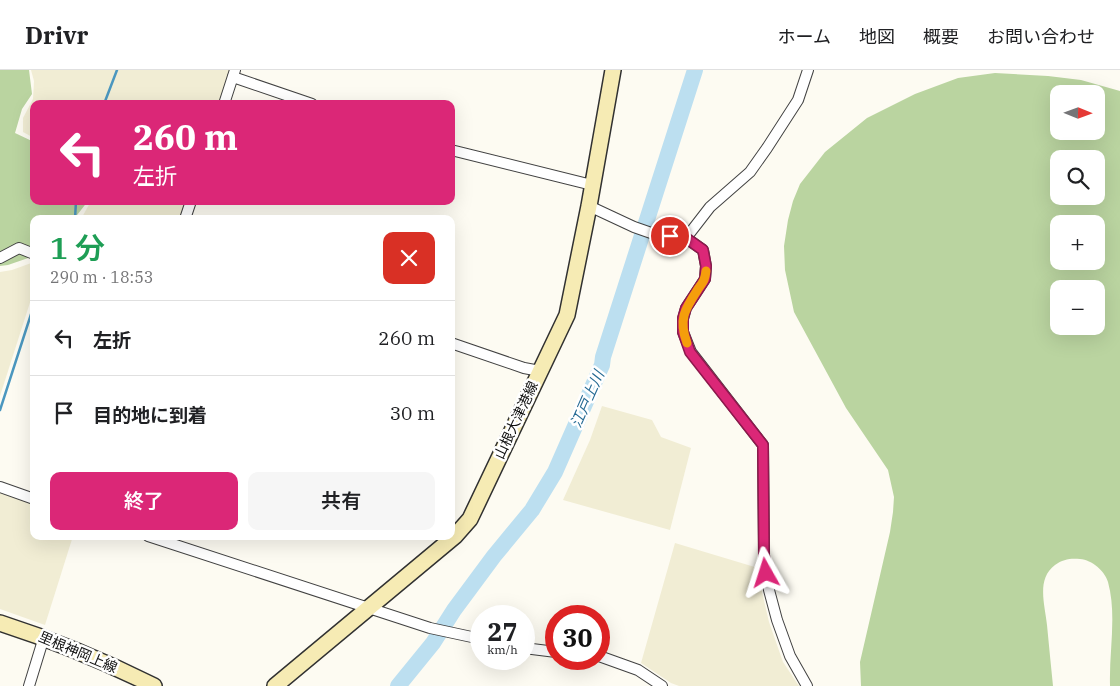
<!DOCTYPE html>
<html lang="ja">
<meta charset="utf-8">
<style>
body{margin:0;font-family:"IBM Plex Serif","Noto Sans JP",serif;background:#f6f6f6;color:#202124;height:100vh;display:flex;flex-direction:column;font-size:19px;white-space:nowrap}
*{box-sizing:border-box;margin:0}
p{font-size:16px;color:#757577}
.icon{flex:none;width:28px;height:28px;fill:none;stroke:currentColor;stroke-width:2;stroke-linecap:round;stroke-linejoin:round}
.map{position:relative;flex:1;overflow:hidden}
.drawer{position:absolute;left:30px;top:145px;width:425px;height:325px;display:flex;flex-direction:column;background:#fff;border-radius:10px;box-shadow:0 5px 20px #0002}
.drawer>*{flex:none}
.guide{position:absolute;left:30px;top:30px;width:425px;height:105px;border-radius:10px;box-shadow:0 5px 20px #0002;background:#db2777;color:#fff;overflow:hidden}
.needle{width:32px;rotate:91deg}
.controls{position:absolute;left:1050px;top:15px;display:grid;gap:10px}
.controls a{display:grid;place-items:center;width:55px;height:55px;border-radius:10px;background:#fff;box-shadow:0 5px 20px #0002;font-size:25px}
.speed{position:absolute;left:470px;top:535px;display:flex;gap:10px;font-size:25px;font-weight:700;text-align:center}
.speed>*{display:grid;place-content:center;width:65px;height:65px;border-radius:50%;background:#fff;box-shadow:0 5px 20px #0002;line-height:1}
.speed small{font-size:12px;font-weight:400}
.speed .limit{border:8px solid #d22;background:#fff;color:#111}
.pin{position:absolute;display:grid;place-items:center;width:42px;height:42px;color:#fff;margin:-21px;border:2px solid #fff;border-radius:50%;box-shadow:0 1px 5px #0007}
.me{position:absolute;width:55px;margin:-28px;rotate:354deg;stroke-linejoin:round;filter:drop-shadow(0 0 4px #0008)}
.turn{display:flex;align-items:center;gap:18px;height:105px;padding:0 20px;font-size:22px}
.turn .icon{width:65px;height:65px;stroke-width:2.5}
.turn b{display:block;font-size:35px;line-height:42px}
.round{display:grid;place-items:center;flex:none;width:52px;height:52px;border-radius:10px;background:#f6f6f6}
.headline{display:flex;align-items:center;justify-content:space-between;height:85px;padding:0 20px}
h1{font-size:30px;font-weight:600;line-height:38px;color:#1e9e55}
.primary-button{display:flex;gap:10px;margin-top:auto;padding:10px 20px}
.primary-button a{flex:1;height:58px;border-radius:10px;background:#db2777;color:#fff;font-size:20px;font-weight:600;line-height:58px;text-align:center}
.primary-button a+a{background:#f6f6f6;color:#202124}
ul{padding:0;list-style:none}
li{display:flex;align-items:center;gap:15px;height:75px;padding:0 20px;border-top:1px solid #e0e0e0}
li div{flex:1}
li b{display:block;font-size:19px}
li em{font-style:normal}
header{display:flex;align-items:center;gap:30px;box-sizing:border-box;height:70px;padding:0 25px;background:#fff;border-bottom:1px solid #e0e0e0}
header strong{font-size:24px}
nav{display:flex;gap:28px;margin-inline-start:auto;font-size:18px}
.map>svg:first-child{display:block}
.farmland{fill:#f1edd4}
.forest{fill:#bad4a0;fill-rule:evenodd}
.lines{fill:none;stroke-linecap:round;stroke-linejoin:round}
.stream{stroke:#4b97bf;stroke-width:2.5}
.river{stroke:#bcdff0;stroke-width:16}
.street-casing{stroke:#424242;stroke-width:12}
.secondary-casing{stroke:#313131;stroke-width:18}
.street{stroke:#fff;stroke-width:10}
.secondary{stroke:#f6ebb4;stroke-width:15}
.route-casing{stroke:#8e194d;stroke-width:12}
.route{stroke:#db2777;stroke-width:9}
.slow{stroke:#f59e0b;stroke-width:9}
.labels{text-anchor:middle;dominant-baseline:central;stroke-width:5;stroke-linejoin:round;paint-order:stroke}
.street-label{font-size:14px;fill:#0f0f0f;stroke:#fff}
.water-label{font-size:15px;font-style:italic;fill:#256a93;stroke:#fff}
</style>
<header>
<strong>Drivr</strong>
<nav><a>ホーム</a><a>地図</a><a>概要</a><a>お問い合わせ</a></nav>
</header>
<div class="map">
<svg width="1120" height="616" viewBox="0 0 1120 616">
<rect width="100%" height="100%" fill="#fdfbf2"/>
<g class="farmland">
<path d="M31,0H230L219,34H34V68L23,62V48L33,29L34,11Z"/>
<path d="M91,131H187L181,149H81Z"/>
<path d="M34,192V220L0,326V202L12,200Z"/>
<path d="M602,336L652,350L661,367L691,378L670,460L563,430L590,370Z"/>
<path d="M0,422L34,434V466H73L45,555L0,539Z"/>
<path d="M675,473L758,498L762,522L769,552L783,592L799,616H679L671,613L641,593Z"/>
</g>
<g class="forest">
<path d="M0,0H29L32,24L22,39L15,63L34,72V131H88L74,149H34V186L8,195L0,196Z"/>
<path d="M995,3L1048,6L1081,10L1120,21V616H1110V615C1109,581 1117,545 1108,512C1105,501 1092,490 1080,489C1071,488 1063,489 1055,495C1036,509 1045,535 1047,555C1049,576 1051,596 1053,616H861L860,592L890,462L893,442L894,427L888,400L846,338L794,242L785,200L784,176L788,150L793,131L800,114L825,82L867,48L915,24L958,8ZM1059,24H1096V61H1059ZM1059,89H1096V126H1059ZM1059,154H1096V191H1059ZM1059,219H1096V256H1059Z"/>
</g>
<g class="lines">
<g class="stream">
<path d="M104,34L117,0"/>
<path d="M75,149L76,131"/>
<path d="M0,340L34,235"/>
</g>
<path class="river" d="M398,616L433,573L454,540L494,486L532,440L555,402L602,295L603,287L695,0"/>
<g class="street-casing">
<g id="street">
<path d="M233,7L312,34"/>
<path d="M224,34L235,0"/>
<path d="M451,80L592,115"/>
<path d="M589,136L634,157L654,164L686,168L703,180L706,196L705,209L686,238L683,249V262L691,282L763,375L764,485L769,520L777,550L790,586L807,616"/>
<path d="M185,149L191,131"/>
<path d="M686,168L710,137L750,102L767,78L798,30L808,0"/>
<path d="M0,188L19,178L34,184"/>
<path d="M451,273L524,298L540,301"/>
<path d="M0,417L34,429"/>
<path d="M148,466L430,558L481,569"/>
<path d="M524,578L556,582"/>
<path d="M599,586L638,600L662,616"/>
<path d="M29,616L44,567"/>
</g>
</g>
<g class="secondary-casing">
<g id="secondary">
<path d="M0,553C53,570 104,591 154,616"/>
<path d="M275,616L455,466L470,449L567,245L589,136L613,0"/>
</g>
</g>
<use href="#street" class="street"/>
<use href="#secondary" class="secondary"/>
</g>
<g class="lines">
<g class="route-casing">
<path id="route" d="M670,166L686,168L703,180L706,196L705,209L686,238L683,248V262L690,282L763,375L764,485L766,503"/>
</g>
<use href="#route" class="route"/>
<path class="slow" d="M687,273C678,249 685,239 698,219C703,212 705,210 706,201"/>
</g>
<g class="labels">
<g class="street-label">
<text transform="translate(516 350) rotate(-65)">山根大津港線</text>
<text transform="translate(78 582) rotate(23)">里根神岡上線</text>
</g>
<g class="water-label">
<text transform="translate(587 329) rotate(-66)">江戸上川</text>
</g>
</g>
</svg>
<div class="controls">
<a><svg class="needle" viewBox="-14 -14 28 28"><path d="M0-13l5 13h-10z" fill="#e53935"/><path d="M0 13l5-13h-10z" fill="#757577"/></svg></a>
<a><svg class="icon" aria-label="search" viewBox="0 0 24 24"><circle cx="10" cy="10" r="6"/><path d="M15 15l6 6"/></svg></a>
<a>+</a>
<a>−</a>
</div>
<div class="speed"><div>27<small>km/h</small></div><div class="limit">30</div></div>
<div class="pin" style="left:670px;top:166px;background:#d93025"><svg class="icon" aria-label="arrive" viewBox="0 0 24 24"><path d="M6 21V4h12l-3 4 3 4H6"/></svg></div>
<svg class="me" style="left:766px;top:503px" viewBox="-20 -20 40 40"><path d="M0-17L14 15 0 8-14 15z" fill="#db2777" stroke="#fff" stroke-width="4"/></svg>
<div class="guide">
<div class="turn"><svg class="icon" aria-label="left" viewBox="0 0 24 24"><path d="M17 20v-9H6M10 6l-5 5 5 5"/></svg><div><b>260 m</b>左折</div></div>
</div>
<section class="drawer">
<div class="headline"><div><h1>1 分</h1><p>290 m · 18:53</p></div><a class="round" style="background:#d93025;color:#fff"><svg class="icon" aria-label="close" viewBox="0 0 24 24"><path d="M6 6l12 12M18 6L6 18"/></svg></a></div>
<ul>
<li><svg class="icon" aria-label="left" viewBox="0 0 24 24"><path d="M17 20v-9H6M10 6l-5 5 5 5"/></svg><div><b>左折</b></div><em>260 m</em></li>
<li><svg class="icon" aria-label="arrive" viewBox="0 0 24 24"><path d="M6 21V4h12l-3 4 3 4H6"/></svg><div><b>目的地に到着</b></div><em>30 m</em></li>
</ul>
<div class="primary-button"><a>終了</a><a>共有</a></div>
</section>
</div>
